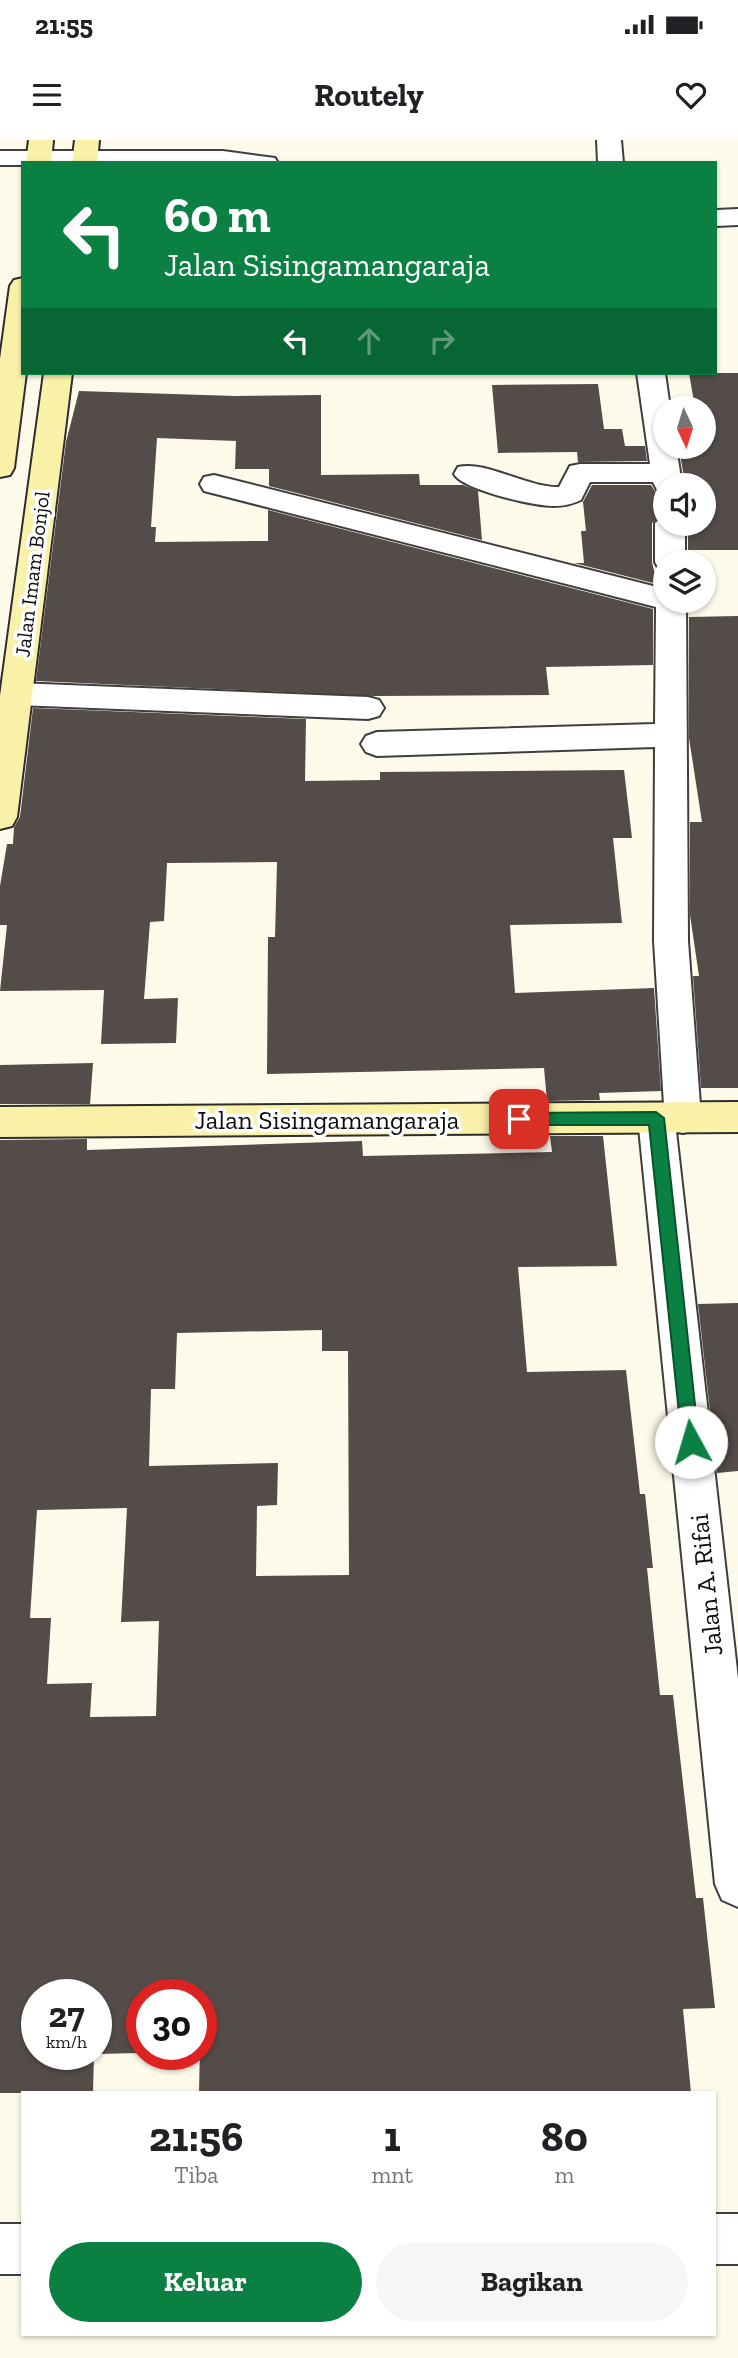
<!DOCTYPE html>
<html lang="id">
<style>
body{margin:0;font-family:"Zilla Slab",serif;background:#f6f6f6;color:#202124;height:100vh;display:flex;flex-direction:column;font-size:26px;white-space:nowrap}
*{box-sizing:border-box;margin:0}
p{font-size:23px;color:#757577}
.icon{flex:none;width:38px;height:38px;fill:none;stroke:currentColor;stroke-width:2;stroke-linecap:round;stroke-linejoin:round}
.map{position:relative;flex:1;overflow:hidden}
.drawer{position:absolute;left:21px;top:1951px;width:695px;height:245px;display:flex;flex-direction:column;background:#fff;border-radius:0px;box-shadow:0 2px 5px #0004}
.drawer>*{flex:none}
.banner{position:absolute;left:21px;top:21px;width:696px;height:214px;border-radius:0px;box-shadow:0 2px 5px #0004;background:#0b8043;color:#fff;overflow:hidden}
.needle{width:46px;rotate:176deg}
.buttons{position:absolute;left:653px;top:256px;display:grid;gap:14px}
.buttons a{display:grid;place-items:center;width:63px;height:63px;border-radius:50%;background:#fff;box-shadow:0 2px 5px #0004;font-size:35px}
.speed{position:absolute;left:21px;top:1839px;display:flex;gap:14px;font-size:35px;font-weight:700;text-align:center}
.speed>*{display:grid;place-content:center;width:91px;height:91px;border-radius:50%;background:#fff;box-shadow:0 2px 5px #0004;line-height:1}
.speed small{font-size:18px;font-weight:400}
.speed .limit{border:10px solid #d22;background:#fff;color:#111}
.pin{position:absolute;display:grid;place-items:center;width:60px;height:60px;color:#fff;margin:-30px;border-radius:14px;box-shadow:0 4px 10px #0006}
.me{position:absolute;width:77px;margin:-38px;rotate:354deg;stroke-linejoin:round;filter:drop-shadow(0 0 5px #0008)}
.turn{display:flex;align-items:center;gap:24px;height:147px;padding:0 28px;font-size:32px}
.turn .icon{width:91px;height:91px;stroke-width:2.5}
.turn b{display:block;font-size:49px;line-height:60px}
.lanes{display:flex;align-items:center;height:66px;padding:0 28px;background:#0003;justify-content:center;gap:35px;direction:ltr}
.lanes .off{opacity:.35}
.eta{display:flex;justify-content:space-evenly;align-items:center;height:119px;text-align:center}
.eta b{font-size:42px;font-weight:800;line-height:49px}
.cta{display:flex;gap:14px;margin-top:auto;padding:14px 28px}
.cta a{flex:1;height:80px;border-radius:42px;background:#0b8043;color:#fff;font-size:28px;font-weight:800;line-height:80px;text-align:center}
.cta a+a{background:#f6f6f6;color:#202124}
.status{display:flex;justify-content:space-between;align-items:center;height:49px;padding:0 35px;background:#fff;direction:ltr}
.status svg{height:19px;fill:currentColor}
header{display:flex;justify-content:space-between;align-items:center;height:91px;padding:0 28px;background:#fff;font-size:32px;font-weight:800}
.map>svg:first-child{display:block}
.building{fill:#534c48;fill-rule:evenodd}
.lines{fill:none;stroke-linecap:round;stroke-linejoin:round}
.street-casing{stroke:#3e3e3e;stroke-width:4}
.secondary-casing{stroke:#2d2d2d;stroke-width:4}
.street{fill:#fff;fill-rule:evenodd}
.secondary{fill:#faf1a9;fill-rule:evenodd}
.route{fill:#0b8043;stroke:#07532c;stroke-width:2}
.labels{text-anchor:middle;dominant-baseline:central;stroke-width:7;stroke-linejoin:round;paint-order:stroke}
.far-street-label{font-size:21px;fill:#0b0b0b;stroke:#fff}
.street-label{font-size:26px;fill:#0b0b0b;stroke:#fff}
</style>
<div class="status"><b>21:55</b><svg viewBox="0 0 49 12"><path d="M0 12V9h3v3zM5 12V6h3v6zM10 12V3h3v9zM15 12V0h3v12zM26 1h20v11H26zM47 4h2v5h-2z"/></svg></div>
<header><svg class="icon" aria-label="menu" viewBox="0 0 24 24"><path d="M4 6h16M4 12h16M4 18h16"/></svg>Routely<svg class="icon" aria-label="heart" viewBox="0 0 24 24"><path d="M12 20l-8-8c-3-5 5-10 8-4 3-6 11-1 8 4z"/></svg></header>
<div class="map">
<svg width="738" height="2218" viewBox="0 0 738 2218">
<rect width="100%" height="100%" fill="#fefaea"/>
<g class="building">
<path d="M689,233H738V410H688V383H704V345H685L679,306H704V268H695Z"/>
<path d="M598,244L604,289H622L625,306H645L647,321L578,322L577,312L498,313L492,245Z"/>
<path d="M79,251L235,256L321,255V335L419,334L420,345H463L478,351L482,400L269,346V329H235L236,301L157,298L151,387H156L155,402L268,401V370L653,469V525L546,527L549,555L375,556L36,541L66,302Z"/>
<path d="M592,345H651L656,353L665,356V372L652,383V422L657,444L574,423H584L581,391H586L583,362Z"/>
<path d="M738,476V948H701L693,836H699L690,775V682H702L689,598V477Z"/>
<path d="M33,568L306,579L305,641L380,640V632L624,630L632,698H613L622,783L510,785L515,853L654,848L661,951L599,953L600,960L547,961L544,928L267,934L268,797H275L277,722L167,723L164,781L150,782L144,859L178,858L176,903L101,904L104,850L0,851L7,785H0V746L7,704H13L14,687L20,677Z"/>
<path d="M93,923L90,964H0V925Z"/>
<path d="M550,996H603L617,1126L518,1127L527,1232L626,1230L640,1354H645L653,1428H647L660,1555H673L696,1758H703L715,1868L683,1869L691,1953H199L201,1855H142V1913L96,1914V1855H37V1914H94L93,1953H0V1000L87,999V1010L362,1001L363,1016L552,1012ZM322,1190V1211H348L349,1435L256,1436L257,1366L277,1365L278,1323L149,1326L151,1249H175L177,1193ZM127,1368L121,1482L159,1481L156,1576L90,1577L92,1543L47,1544L51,1478H30L37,1370Z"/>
<path d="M738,1163V1331L717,1333L698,1164Z"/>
</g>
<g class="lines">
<g class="street-casing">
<g id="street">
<path d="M597,0H621L623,23H598Z"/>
<path d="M0,11H223L275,18L278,23H23V25H0Z"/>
<path d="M738,69V85L716,86V70Z"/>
<path d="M637,233H665L670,268H665V306H676L682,345H665V354L658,352L653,342H590L581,360C572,364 564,366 554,366C534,366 463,350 454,334L458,327C486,320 527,348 559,347L570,326L580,324H650Z"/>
<path d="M214,335L665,449V460H686L688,801L701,978L696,989L683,993L676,991L738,1539V1767L722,1760L715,1744L638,978L643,967L656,963L664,965L654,801L655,607L377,616L366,612L361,604L366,596L377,592L655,584L656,467L204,351L200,344L204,337Z"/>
<path d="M665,375V383H685V422H665V431L659,429L655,422V383Z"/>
<path d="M17,543L368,557L379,560L384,568L379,576L368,579L17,565L6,562L1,554L6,546Z"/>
<rect x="714" y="2074" width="24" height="50"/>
<rect x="0" y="2084" width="23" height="50"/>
</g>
</g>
<g class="secondary-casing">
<g id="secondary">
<path d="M29,0H53L51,23H26Z"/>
<path d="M75,0H99L97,23H72Z"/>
<path d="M23,138V233H26L14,328L10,335L0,337V219L10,146L14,140Z"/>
<path d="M44,233H72L17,677L12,686L0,689V556Z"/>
<path d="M738,962V992L0,997V967Z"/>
</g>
</g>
<use href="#street" class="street"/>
<use href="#secondary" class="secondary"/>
</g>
<path class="route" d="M656,972L664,978L699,1302L691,1310L682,1302L649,985H519L512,979L519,973Z"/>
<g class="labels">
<g class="far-street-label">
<text transform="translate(32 434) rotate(-83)">Jalan Imam Bonjol</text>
</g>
<g class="street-label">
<text x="327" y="980">Jalan Sisingamangaraja</text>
<text transform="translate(706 1445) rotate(-96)">Jalan A. Rifai</text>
</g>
</g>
</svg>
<div class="buttons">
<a><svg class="needle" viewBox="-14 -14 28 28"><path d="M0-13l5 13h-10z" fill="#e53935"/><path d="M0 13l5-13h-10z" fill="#757577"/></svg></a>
<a><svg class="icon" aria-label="sound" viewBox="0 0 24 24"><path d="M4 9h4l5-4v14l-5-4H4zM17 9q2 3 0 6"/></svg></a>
<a><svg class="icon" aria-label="layers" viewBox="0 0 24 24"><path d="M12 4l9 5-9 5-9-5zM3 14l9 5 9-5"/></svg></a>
</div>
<div class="speed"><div>27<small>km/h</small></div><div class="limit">30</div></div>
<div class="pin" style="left:519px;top:979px;background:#d93025"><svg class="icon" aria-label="arrive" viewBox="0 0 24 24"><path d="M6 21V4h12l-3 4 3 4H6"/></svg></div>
<svg class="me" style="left:691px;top:1302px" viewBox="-20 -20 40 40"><circle r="19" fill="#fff"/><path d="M0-13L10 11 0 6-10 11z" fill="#0b8043"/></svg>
<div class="banner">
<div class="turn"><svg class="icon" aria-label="left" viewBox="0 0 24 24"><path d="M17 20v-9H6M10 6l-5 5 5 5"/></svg><div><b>60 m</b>Jalan Sisingamangaraja</div></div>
<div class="lanes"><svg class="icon" aria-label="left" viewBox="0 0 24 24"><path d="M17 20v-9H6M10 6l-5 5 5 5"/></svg><svg class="icon off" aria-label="ahead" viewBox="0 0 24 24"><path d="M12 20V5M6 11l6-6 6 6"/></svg><svg class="icon off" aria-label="right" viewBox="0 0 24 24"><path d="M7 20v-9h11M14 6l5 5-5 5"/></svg></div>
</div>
<section class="drawer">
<div class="eta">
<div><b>21:56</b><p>Tiba</p></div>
<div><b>1</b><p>mnt</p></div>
<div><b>80</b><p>m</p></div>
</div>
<div class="cta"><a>Keluar</a><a>Bagikan</a></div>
</section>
</div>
